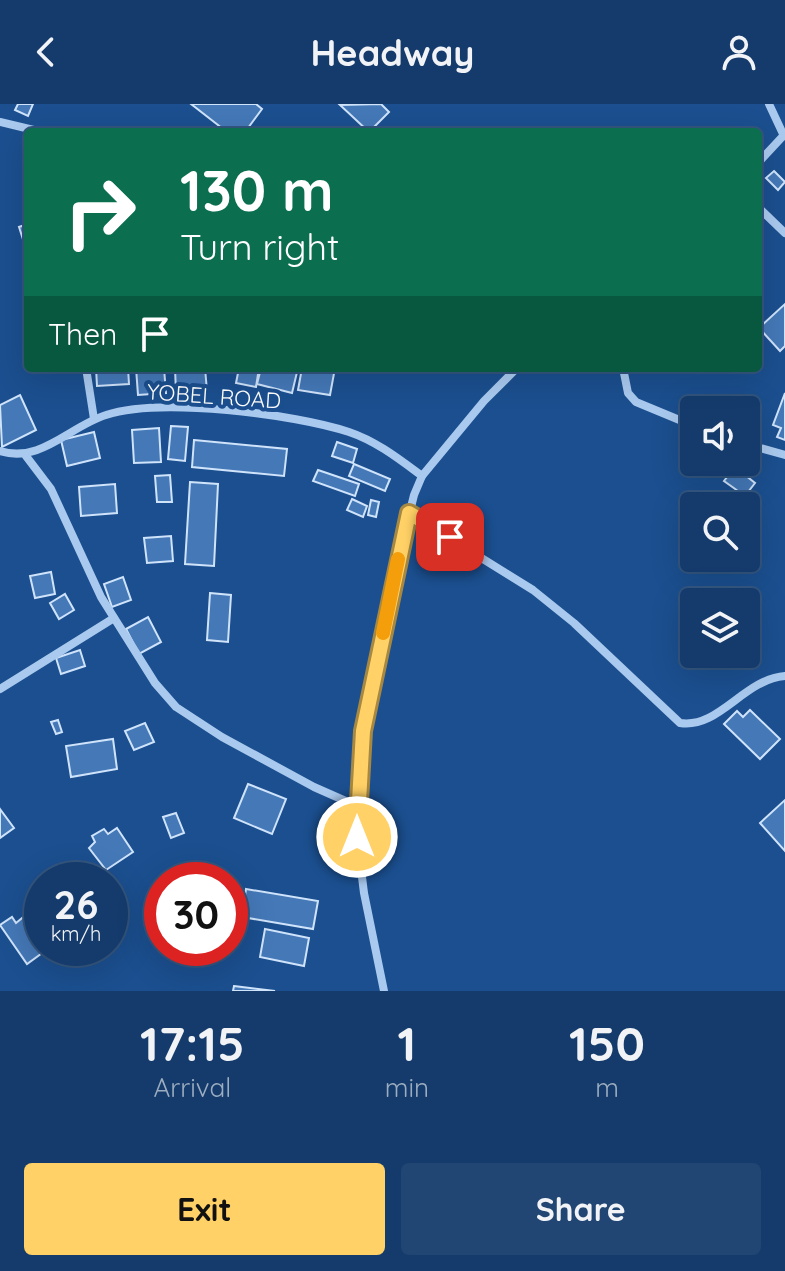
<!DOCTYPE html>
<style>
body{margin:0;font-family:Quicksand,sans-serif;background:#214673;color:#f1f3f6;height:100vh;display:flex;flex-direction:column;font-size:30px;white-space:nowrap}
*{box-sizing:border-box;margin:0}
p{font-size:26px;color:#9dadc1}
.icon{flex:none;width:44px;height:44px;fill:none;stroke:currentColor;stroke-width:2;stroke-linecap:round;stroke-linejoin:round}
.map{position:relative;height:887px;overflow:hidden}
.details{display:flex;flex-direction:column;background:#143b6b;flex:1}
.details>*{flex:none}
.hud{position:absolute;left:24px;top:24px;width:738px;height:244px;border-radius:8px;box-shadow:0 8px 32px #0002,0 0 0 2px #33557e;background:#0b6e4f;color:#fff;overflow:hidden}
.controls{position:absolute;left:680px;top:292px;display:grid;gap:16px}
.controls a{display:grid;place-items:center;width:80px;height:80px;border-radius:8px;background:#143b6b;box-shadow:0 8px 32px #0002,0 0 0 2px #33557e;font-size:40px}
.speed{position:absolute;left:24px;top:758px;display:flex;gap:16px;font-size:40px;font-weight:700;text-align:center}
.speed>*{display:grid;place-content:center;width:104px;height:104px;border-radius:50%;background:#143b6b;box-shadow:0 8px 32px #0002,0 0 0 2px #33557e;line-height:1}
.speed small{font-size:20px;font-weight:400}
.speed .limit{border:12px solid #d22;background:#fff;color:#111}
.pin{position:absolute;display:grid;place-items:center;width:68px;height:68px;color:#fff;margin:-34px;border-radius:16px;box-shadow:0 4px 12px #0006}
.me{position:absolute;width:88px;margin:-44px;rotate:0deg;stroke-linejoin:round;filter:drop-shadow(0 0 6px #0008)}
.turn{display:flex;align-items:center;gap:28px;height:168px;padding:0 24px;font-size:36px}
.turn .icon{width:104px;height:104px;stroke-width:2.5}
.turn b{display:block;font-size:56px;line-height:68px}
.then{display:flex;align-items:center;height:76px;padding:0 24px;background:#0003;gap:16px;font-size:30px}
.eta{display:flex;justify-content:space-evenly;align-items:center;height:136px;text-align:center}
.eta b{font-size:48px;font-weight:700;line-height:56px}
.action{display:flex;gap:16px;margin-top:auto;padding:16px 24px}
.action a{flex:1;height:92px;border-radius:8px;background:#ffd166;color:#111;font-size:32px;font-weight:700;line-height:92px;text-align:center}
.action a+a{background:#214673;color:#f1f3f6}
header{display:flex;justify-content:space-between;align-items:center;height:104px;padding:0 24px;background:#143b6b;font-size:36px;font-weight:700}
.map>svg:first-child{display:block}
.building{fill:#4478b7;stroke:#cfe3fa;stroke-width:2}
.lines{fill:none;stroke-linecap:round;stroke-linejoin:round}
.minor{stroke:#a9c9ee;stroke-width:8}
.route-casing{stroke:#a68842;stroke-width:20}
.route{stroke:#ffd166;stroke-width:14}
.slow{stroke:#f59e0b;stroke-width:14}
.labels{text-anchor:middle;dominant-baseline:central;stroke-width:8;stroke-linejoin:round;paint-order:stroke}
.street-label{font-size:22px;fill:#fff;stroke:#1b4f8f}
</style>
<header><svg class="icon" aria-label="back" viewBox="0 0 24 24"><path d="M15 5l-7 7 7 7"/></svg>Headway<svg class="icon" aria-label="person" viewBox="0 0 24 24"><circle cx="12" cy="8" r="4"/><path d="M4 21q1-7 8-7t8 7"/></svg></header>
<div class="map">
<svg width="785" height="887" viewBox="0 0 785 887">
<rect width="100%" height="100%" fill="#1b4f8f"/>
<g class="building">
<path d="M18,0H33L28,12L15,6Z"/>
<path d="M191,0H256L262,5L245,28H227Z"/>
<path d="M381,0L389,8L369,28L340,1Z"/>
<path d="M774,67L785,78L778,86L766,74Z"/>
<path d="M28,120V148H27L19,123Z"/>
<path d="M785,200V242L780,247L759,224Z"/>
<path d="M96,264H128L129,280L97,282Z"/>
<path d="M136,264H164L166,289L138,291Z"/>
<path d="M175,264H205L207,287L176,289Z"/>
<path d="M239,264H259L256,283L236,279Z"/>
<path d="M261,264H298L292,289L257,280Z"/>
<path d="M302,264H314V266L322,268L323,264H335L330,291L298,286Z"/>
<path d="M785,289V336L777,333L781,324L773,321Z"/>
<path d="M20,291L36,326L2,343L0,301Z"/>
<path d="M171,322L188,323L185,357L168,355Z"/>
<path d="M159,324L161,358L134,359L132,326Z"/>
<path d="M94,328L100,354L67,362L61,336Z"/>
<path d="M194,336L287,345L284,372L192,363Z"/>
<path d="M337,338L357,345L353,359L332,352Z"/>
<path d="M354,360L390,375L385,387L349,372Z"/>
<path d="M735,363L755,379L745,392L724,377Z"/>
<path d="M318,366L359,380L355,392L313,377Z"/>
<path d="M170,371L172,398H157L155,372Z"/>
<path d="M190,378L218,380L214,462L185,460Z"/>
<path d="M115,380L117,409L81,412L79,383Z"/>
<path d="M352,395L367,402L363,413L347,406Z"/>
<path d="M371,396L379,398L376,413L368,411Z"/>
<path d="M694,423V442L687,438Z"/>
<path d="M171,432L173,457L147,459L144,434Z"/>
<path d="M51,468L55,490L35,494L30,472Z"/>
<path d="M123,473L131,496L112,503L104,480Z"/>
<path d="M210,489L231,491L228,538L207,536Z"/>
<path d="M65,490L74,506L59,515L50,499Z"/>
<path d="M148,513L161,538L139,550L126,525Z"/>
<path d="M80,546L85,562L61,570L56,554Z"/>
<path d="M750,606L780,635L760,655L724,620L737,607L743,613Z"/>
<path d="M58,616L62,628L56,630L51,618Z"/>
<path d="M145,619L154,638L134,646L125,627Z"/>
<path d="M113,635L117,665L71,673L66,642Z"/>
<path d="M248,680L286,695L272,730L234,714Z"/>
<path d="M785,696V747L760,719Z"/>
<path d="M0,705L14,724L0,734Z"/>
<path d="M176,709L184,729L171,734L163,713Z"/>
<path d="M117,724L133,748L106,766L89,744L95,738L92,732L104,725L108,730Z"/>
<path d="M246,785L318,797L313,825L242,813Z"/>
<path d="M27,810L42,831V844H49L27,860L0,821L12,813L16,819Z"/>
<path d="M265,825L309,834L304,862L260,853Z"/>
<path d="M234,882L275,887H233Z"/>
</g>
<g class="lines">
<g class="minor">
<path d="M769,0L784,32"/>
<path d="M0,18L42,28"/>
<path d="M758,59L785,30"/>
<path d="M758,103L785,129"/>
<path d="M86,264L94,315"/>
<path d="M623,264L628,289L636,298L694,322"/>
<path d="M746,340L785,351"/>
<path d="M0,347C40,360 70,322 106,311C159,293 295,310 349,328C376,337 399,355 422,372"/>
<path d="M26,352L51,385L101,493L155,579L176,603L222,633L314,683L357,702"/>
<path d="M409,409L533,486L574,519L680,619C719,625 744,575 785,572"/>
<path d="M0,585L114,514"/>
<path d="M384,887L364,789L357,733V702L363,627L401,444L414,391L422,372L484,297L517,264"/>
</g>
</g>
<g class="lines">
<g class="route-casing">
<path id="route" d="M357,733L363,627L409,409L450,433"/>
</g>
<use href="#route" class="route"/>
<path class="slow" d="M383,529L398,455"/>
</g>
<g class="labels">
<g class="street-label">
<text transform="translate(214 292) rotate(4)">YOBEL ROAD</text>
</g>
</g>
</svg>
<div class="controls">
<a><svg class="icon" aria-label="sound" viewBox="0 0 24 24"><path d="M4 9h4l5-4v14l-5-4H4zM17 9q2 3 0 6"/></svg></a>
<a><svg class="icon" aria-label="search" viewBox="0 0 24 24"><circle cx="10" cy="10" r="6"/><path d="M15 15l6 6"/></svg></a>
<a><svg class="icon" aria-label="layers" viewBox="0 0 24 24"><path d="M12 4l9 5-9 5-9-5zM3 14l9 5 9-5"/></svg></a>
</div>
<div class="speed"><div>26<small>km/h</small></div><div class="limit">30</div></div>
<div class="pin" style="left:450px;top:433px;background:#d93025"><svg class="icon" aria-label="arrive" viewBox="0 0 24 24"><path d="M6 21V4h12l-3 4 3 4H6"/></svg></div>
<svg class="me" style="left:357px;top:733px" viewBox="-20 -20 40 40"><circle r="17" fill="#ffd166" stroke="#fff" stroke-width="3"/><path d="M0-11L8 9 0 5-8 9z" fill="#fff"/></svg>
<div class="hud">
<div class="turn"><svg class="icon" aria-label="right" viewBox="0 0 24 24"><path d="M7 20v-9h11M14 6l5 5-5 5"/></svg><div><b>130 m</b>Turn right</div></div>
<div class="then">Then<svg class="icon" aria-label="arrive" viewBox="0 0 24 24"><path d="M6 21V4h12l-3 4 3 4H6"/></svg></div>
</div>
</div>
<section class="details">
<div class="eta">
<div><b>17:15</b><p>Arrival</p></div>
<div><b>1</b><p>min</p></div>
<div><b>150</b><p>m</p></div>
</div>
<div class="action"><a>Exit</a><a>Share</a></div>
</section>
